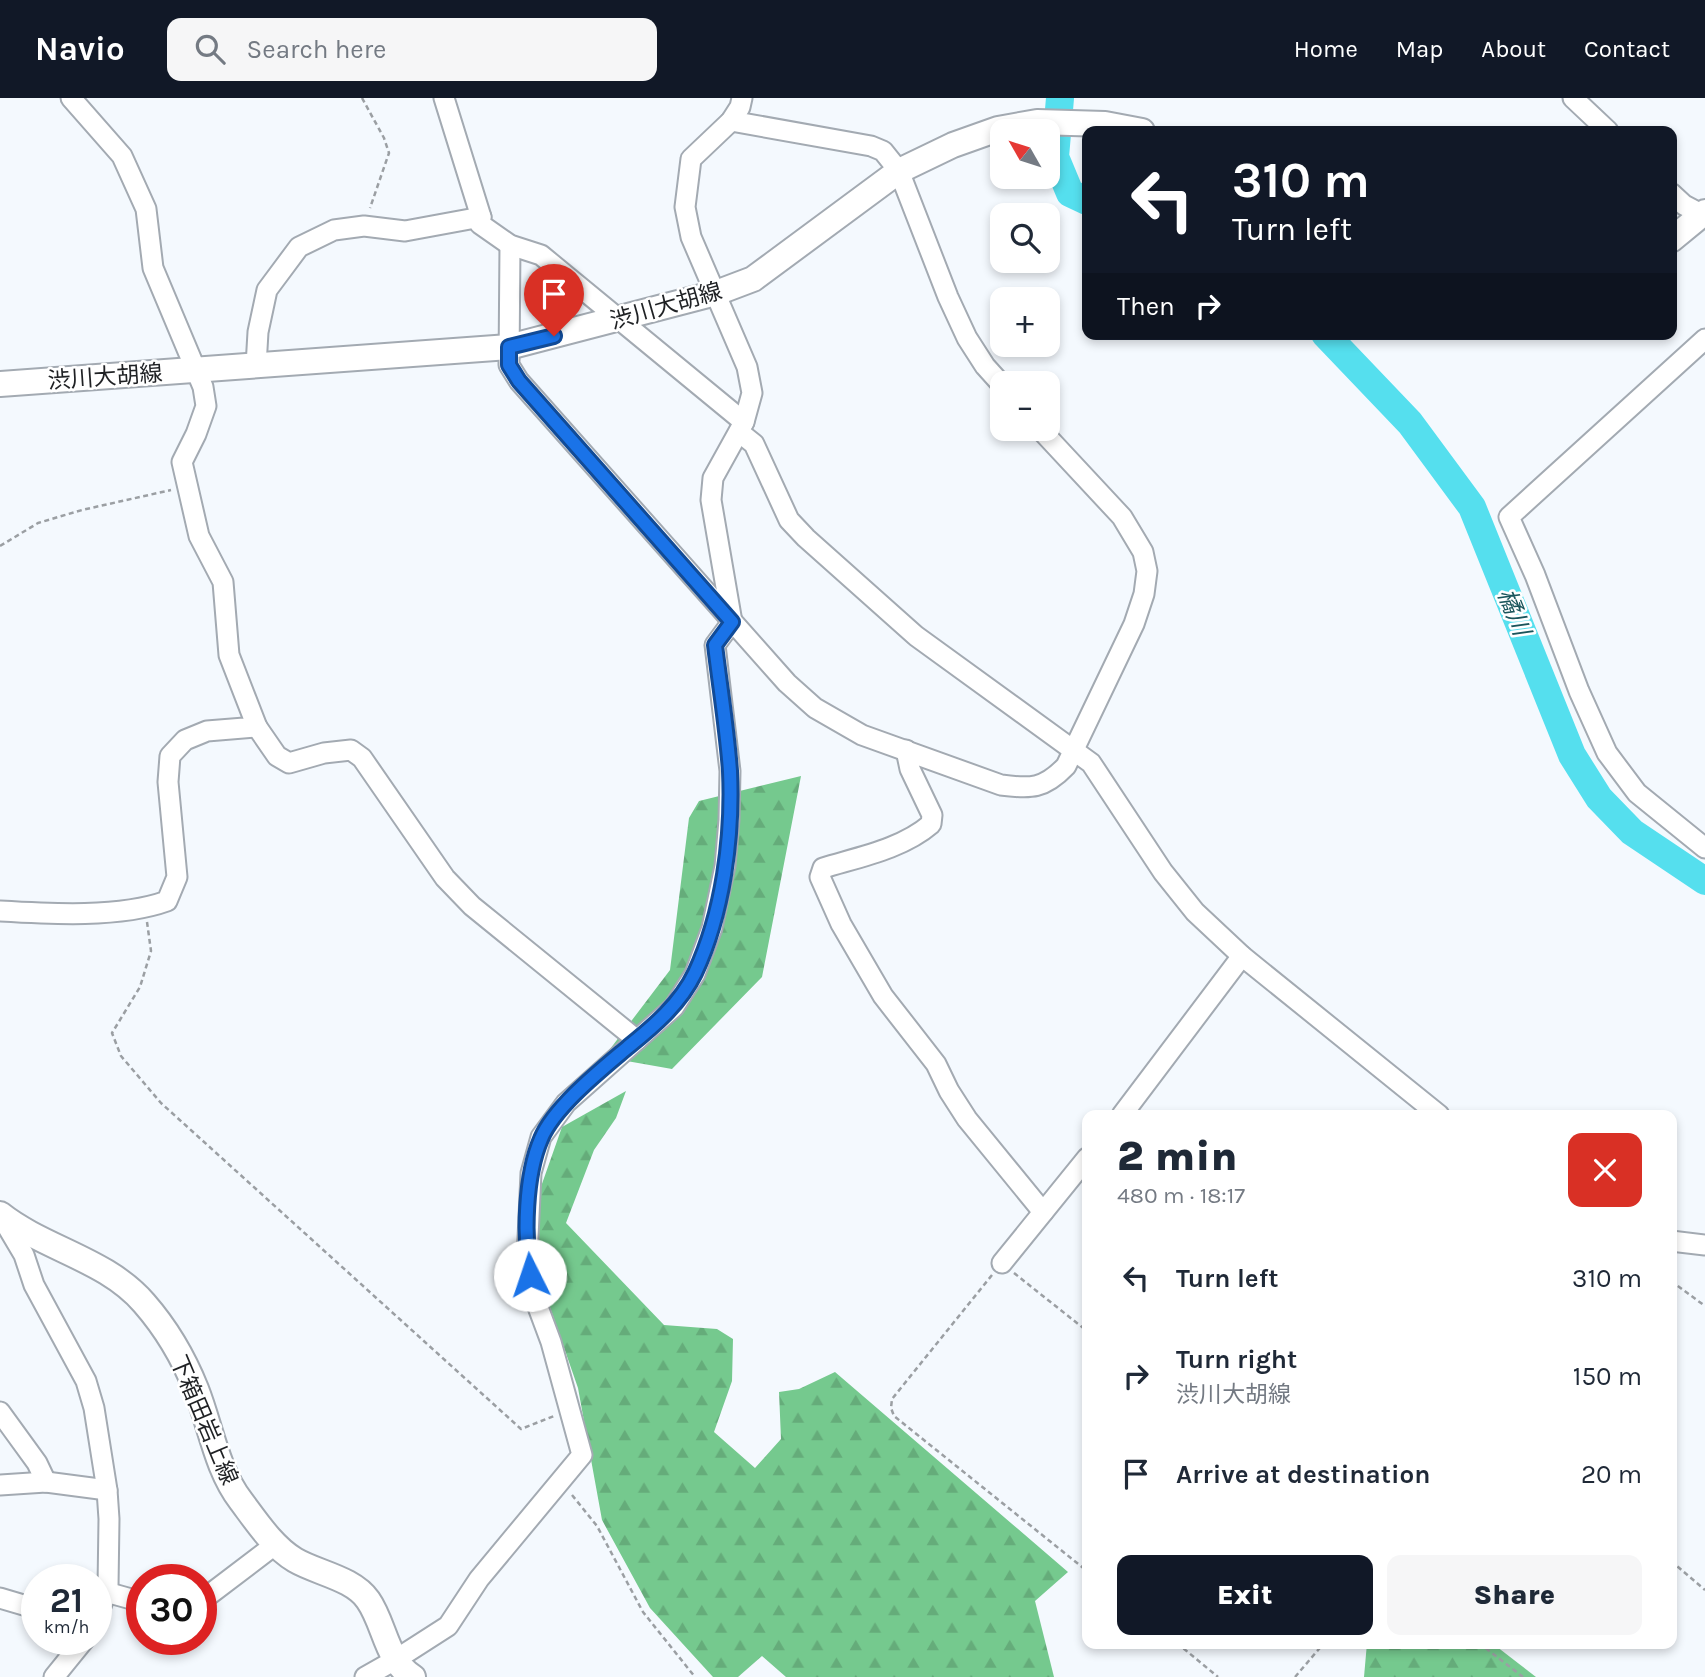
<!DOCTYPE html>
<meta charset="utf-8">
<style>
body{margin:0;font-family:Karla,"Noto Sans JP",sans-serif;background:#f6f6f7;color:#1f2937;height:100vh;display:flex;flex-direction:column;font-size:26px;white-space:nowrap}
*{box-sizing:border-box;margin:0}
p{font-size:23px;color:#747a83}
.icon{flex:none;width:38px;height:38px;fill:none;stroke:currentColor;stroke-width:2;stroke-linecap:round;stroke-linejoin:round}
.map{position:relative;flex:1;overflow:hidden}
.details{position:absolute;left:1082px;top:1012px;width:595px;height:539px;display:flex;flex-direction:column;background:#fff;border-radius:14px;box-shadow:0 4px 10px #0003}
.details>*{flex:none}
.banner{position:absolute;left:1082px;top:28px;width:595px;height:214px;border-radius:14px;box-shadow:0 4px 10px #0003;background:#111827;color:#fff;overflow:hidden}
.needle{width:46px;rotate:309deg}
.controls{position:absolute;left:990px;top:21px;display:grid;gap:14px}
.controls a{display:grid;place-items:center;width:70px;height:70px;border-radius:14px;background:#fff;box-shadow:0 4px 10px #0003;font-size:35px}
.speed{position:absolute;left:21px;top:1466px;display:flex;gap:14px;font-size:35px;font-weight:700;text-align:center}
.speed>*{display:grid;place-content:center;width:91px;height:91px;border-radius:50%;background:#fff;box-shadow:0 4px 10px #0003;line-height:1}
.speed small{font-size:18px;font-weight:400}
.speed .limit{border:10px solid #d22;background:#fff;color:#111}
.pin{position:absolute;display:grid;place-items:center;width:60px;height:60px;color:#fff;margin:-72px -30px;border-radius:50% 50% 50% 0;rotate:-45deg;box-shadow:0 0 7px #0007}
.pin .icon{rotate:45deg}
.me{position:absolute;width:77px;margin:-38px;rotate:356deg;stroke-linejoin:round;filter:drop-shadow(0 0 5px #0008)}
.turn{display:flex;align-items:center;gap:24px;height:147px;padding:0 35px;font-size:32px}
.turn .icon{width:91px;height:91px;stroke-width:2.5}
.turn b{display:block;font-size:49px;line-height:60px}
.then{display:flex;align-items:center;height:66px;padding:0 35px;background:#0003;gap:14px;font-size:26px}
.round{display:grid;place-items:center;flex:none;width:74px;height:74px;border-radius:14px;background:#f6f6f7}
.headline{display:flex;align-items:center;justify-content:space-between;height:119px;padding:0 35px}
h1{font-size:42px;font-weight:800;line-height:52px}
.action{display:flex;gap:14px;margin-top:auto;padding:14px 35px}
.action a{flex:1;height:80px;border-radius:14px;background:#111827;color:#fff;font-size:28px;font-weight:800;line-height:80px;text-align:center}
.action a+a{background:#f6f6f7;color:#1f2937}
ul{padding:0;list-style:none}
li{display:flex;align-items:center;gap:21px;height:98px;padding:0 35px}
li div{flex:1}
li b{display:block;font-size:26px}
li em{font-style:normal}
header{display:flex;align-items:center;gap:42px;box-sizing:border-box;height:98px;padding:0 35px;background:#111827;color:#fff}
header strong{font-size:33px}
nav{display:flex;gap:38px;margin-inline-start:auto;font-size:24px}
.search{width:490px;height:63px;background:#f6f6f7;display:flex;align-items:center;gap:18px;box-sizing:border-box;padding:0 24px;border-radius:14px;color:#747a83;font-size:26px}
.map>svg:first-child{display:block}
.forest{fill:url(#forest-firs)}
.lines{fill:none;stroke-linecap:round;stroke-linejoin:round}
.river{stroke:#55dfee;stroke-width:28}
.minor-casing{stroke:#a3aab2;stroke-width:23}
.major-casing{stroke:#a3aab2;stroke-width:28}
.path{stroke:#9b9fa3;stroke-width:2.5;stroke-dasharray:5 3.5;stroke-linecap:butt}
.minor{stroke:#fff;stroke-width:19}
.major{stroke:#fff;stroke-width:24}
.route-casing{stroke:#114b97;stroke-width:18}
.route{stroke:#1a73e8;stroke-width:12}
.labels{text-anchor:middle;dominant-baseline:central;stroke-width:5;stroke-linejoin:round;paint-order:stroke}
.street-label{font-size:23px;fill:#1f2124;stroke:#fff}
.water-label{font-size:24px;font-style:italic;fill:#1a555b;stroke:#fff}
</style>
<header>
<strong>Navio</strong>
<div class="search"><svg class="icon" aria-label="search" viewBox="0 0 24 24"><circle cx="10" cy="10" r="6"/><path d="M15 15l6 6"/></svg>Search here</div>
<nav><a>Home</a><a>Map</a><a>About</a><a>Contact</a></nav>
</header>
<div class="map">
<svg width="1705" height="1579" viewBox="0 0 1705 1579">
<defs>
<pattern id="forest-firs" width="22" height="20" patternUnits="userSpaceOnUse" patternTransform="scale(1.75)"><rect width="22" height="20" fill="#75c98e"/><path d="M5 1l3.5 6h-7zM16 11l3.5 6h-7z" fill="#65ac7a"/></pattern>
</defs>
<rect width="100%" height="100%" fill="#f4f9fe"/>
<g class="forest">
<path d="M801,678L762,879L672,971L604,959L670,872L689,720L699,703Z"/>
<path d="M626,993L616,1020L594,1052L566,1125L664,1227L717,1231L733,1241L732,1283L714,1334L755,1370L781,1341L779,1294L799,1291L835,1274L1068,1474L1035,1503L1054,1579H786L762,1558L738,1579H713L650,1510L602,1422L578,1290L536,1169L537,1100L562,1029Z"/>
<path d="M1367,1545H1492L1536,1579H1364Z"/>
</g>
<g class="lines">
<g class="river">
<path d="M1060,0L1055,59L1070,95L1087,103"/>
<path d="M1325,236L1410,325L1472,409L1572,657L1599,700L1632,734L1705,783"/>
</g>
<g class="minor-casing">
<g id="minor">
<path d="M444,0L481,119L480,126L510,147L541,157L744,324"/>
<path d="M1573,0L1608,33"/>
<path d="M731,23L871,48L883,53L899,73L948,199L967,240L985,268L1003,288"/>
<path d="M1671,95L1684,107L1705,118"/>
<path d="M510,147L509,267L519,283L787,585L815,610L862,637L1001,687C1031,691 1044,691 1066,668L1134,526L1144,496L1147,473L1143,454L1122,419L1040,331"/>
<path d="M1705,241L1509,419L1535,477L1579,593L1607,655L1637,695L1705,750"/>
<path d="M256,268L258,234L267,192L299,149L334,132L364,128L405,133L481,119"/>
<path d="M739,334L754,346L789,422L806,440L916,538L1091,665L1163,774L1195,814L1242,858L1439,1017"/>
<path d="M257,629L277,658L289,665L324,655L351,652L362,660L445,780L472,808L637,942"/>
<path d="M906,652L910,671L932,717L931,726C902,751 859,759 823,770L820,779L841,826L883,898L936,966L949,993L967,1021L1043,1114"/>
<path d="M0,813C51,816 120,820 167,803L177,779L168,684L170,658L185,642L207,633L257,629L229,557L223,484L199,438L182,364L196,336L206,308L203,289L153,170L146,111L122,58L71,0"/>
<path d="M1122,1017L1242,858"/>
<path d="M1,1118L24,1157L34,1187L86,1283L94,1310L107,1392L109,1421L108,1489L96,1522"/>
<path d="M1671,1143L1705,1147"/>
<path d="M1002,1165L1087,1060"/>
<path d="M0,1314L37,1365L46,1384"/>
<path d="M0,1387L46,1384L107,1392"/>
<path d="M106,1494L142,1504"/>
<path d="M0,1500L37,1511"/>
<path d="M201,1503L276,1446"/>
<path d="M54,1579L84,1542"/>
<path d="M365,1579L395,1562L448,1528L479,1481L582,1357L551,1244L532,1193L527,1161L531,1075L541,1039L566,1005L674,909L695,876L712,830L725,768L729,722L730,673L715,547L732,524L711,402L713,380L744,324L752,295L747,269L691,139L685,109L691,61L731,23L740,9L742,0"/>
</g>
</g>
<g class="major-casing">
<g id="major">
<path d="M1671,142L1705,114"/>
<path d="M0,286L509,249L716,195L753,181L899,73L953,47L998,31L1037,24L1105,26L1142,33"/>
<path d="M0,1116C44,1151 106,1161 144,1205C165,1229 184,1261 196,1291C211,1329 216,1370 241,1403C256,1423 273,1449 295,1462C317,1475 353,1480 368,1502C385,1526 386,1563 413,1579"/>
</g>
</g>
<g class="path">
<path d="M362,0L384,40L389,55L370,110"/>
<path d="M0,448L38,425L82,412L171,392"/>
<path d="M147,824L151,853L140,889L112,935L121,958L161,1005L521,1331L554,1318"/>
<path d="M1014,1175L1087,1233"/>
<path d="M992,1177L892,1301L891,1310L894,1318L1087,1473"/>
<path d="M1671,1183L1705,1208"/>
<path d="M572,1397L597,1428L643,1514L695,1579"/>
<path d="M1671,1463L1705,1492"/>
<path d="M1177,1545L1218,1579"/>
<path d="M1479,1545L1523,1579"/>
<path d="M1295,1579L1324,1545"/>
</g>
<use href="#minor" class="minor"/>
<use href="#major" class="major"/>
</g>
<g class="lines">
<g class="route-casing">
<path id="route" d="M530,1177C524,1137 525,1078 541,1041C554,1009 602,971 628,949C654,928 680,906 695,875C723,815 733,739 730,673C727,631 720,589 715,547L732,524L519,283L509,267V249L554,238"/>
</g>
<use href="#route" class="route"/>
</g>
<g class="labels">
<g class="street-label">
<text transform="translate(666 208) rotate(-16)">渋川大胡線</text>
<text transform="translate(105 279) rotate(-4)">渋川大胡線</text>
<text transform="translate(204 1322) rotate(67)">下箱田岩上線</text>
</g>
<g class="water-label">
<text transform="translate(1514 514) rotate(68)">橘川</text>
</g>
</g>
</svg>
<div class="controls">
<a><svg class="needle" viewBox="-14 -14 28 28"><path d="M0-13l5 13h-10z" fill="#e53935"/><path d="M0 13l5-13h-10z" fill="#747a83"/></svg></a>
<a><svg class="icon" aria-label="search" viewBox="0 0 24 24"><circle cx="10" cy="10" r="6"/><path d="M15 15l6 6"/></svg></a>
<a>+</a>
<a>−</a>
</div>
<div class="speed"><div>21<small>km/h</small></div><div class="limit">30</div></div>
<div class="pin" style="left:554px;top:238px;background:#d93025"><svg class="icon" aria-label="arrive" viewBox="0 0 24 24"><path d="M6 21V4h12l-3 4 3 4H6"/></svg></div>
<svg class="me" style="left:530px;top:1177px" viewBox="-20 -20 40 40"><circle r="19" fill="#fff"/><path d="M0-13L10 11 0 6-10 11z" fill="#1a73e8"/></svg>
<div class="banner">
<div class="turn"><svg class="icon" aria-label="left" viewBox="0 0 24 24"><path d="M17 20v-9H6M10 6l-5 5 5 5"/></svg><div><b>310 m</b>Turn left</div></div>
<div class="then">Then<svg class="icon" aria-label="right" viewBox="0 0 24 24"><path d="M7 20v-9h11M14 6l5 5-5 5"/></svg></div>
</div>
<section class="details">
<div class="headline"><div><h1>2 min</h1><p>480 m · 18:17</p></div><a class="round" style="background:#d93025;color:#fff"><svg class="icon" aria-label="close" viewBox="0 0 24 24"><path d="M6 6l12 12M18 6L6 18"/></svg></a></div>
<ul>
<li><svg class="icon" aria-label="left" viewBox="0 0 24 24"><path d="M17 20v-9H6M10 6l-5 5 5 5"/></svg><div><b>Turn left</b></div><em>310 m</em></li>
<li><svg class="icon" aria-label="right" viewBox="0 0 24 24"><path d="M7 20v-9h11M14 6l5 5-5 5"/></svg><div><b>Turn right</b><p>渋川大胡線</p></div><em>150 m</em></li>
<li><svg class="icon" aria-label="arrive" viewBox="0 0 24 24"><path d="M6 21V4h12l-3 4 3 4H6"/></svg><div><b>Arrive at destination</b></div><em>20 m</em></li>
</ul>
<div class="action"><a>Exit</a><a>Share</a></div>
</section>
</div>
